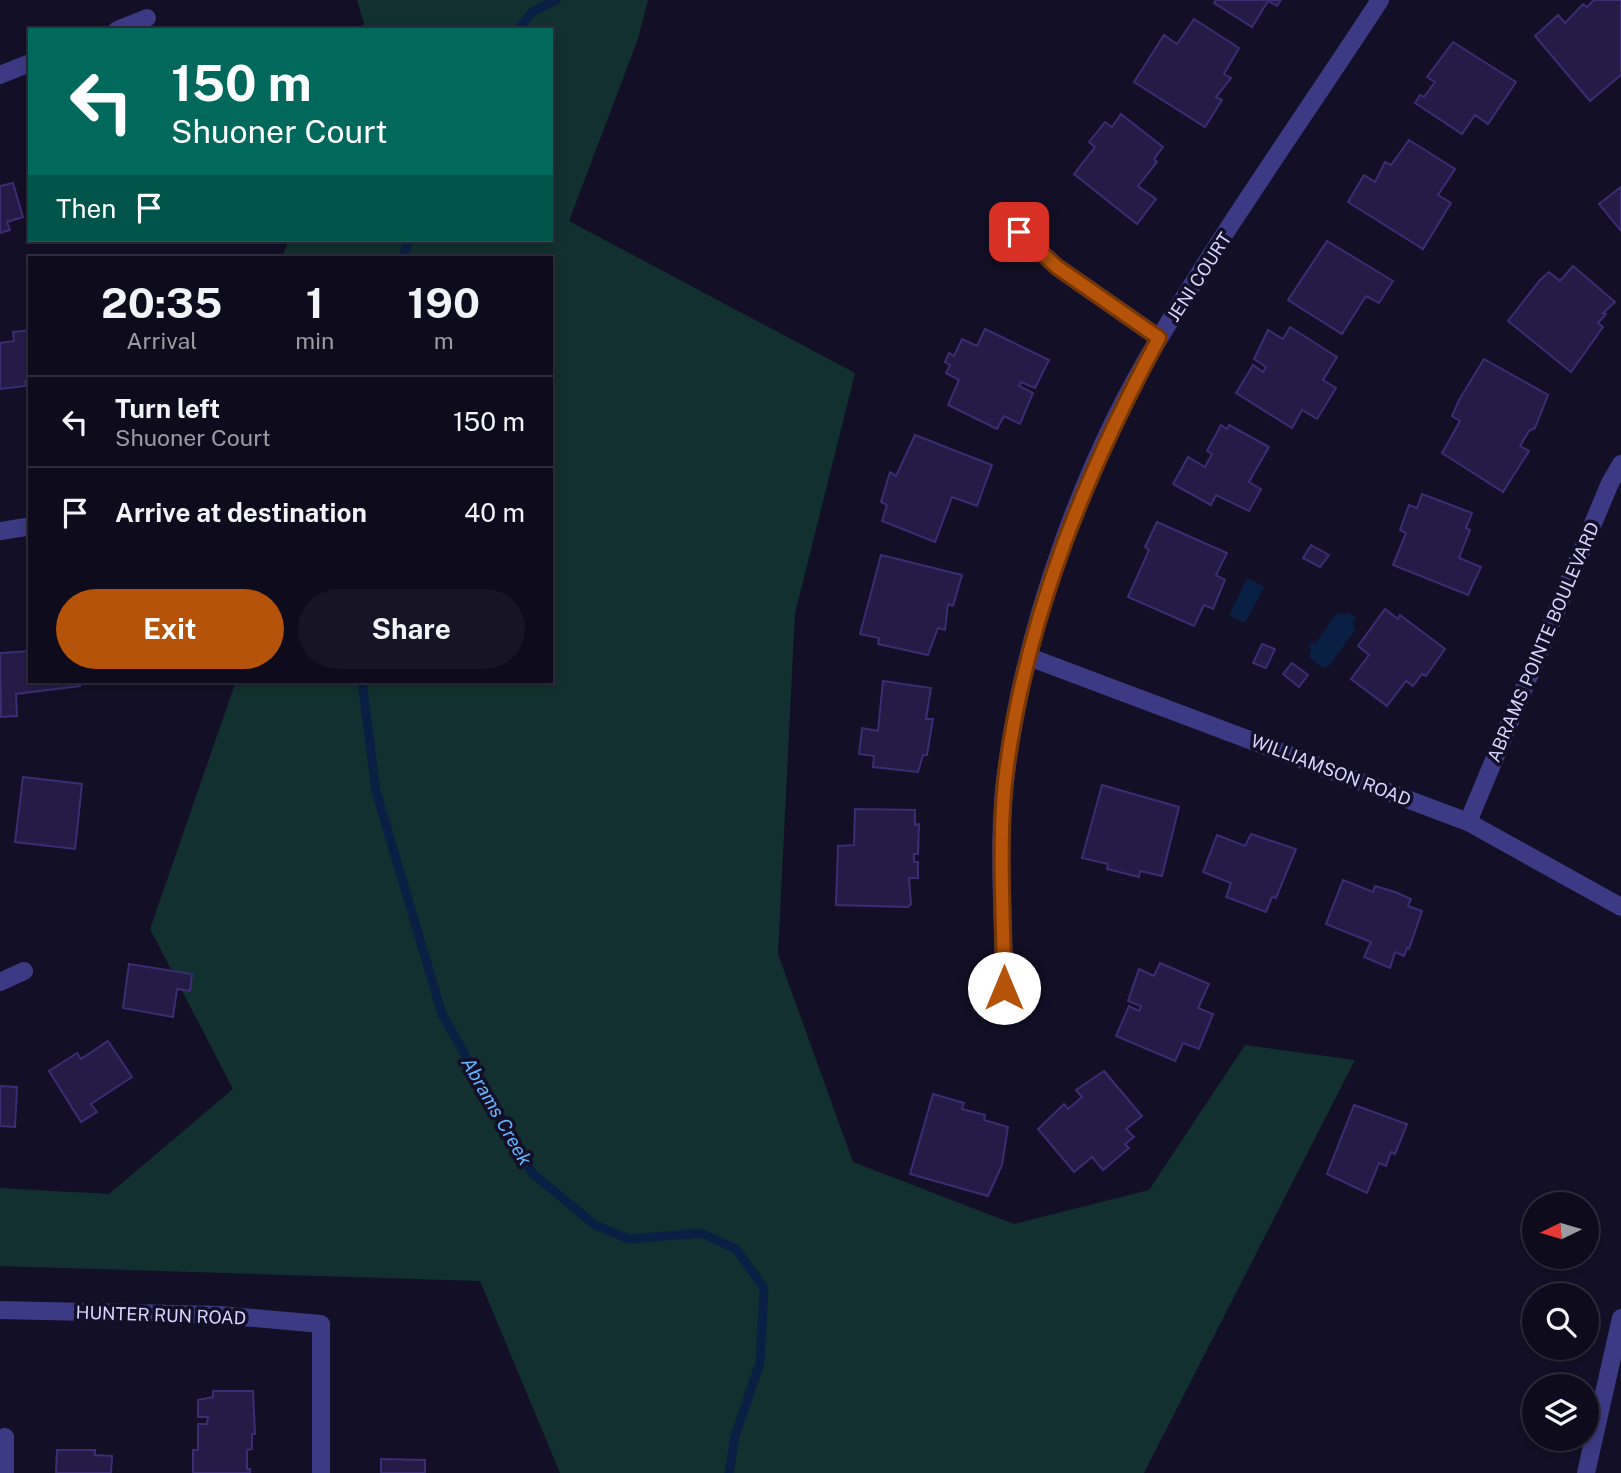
<!DOCTYPE html>
<style>
body{margin:0;font-family:"Public Sans",sans-serif;background:#171425;color:#f1f3f6;height:100vh;display:flex;flex-direction:column;font-size:26px;white-space:nowrap}
*{box-sizing:border-box;margin:0}
p{font-size:23px;color:#9b9ba3}
.icon{flex:none;width:38px;height:38px;fill:none;stroke:currentColor;stroke-width:2;stroke-linecap:round;stroke-linejoin:round}
.map{position:relative;flex:1;overflow:hidden}
.sheet{position:absolute;left:28px;top:256px;width:525px;height:427px;display:flex;flex-direction:column;background:#0e0b1c;border-radius:0px;box-shadow:0 4px 10px #0003,0 0 0 2px #2e2b3b}
.sheet>*{flex:none}
.hud{position:absolute;left:28px;top:28px;width:525px;height:214px;border-radius:0px;box-shadow:0 4px 10px #0003,0 0 0 2px #2e2b3b;background:#00695c;color:#fff;overflow:hidden}
.needle{width:46px;rotate:265deg}
.tools{position:absolute;left:1522px;top:1192px;display:grid;gap:14px}
.tools a{display:grid;place-items:center;width:77px;height:77px;border-radius:50%;background:#0e0b1c;box-shadow:0 4px 10px #0003,0 0 0 2px #2e2b3b;font-size:35px}
.pin{position:absolute;display:grid;place-items:center;width:60px;height:60px;color:#fff;margin:-30px;border-radius:14px;box-shadow:0 4px 10px #0006}
.me{position:absolute;width:77px;margin:-38px;rotate:0deg;stroke-linejoin:round;filter:drop-shadow(0 0 5px #0008)}
.turn{display:flex;align-items:center;gap:24px;height:147px;padding:0 28px;font-size:32px}
.turn .icon{width:91px;height:91px;stroke-width:2.5}
.turn b{display:block;font-size:49px;line-height:60px}
.then{display:flex;align-items:center;height:66px;padding:0 28px;background:#0003;gap:14px;font-size:26px}
.eta{display:flex;justify-content:space-evenly;align-items:center;height:119px;text-align:center}
.eta b{font-size:42px;font-weight:700;line-height:49px}
.action{display:flex;gap:14px;margin-top:auto;padding:14px 28px}
.action a{flex:1;height:80px;border-radius:42px;background:#b45309;color:#fff;font-size:28px;font-weight:700;line-height:80px;text-align:center}
.action a+a{background:#171425;color:#f1f3f6}
ul{padding:0;list-style:none}
li{display:flex;align-items:center;gap:21px;height:91px;padding:0 28px;border-top:2px solid #2e2b3b}
li div{flex:1}
li b{display:block;font-size:26px}
li em{font-style:normal}
.map>svg:first-child{display:block}
.green{fill:#12302f}
.water{fill:#0a1f44}
.lines{fill:none;stroke-linecap:round;stroke-linejoin:round}
.stream{stroke:#0a1f44;stroke-width:9}
.building{fill:#241b47;stroke:#3b2d73;stroke-width:2}
.minor{stroke:#3d3a85;stroke-width:18}
.route-casing{stroke:#753606;stroke-width:18}
.route{stroke:#b45309;stroke-width:12}
.labels{text-anchor:middle;dominant-baseline:central;stroke-width:7;stroke-linejoin:round;paint-order:stroke}
.street-label{font-size:18px;fill:#d9d4ff;stroke:#130f26}
.water-label{font-size:19px;font-style:italic;fill:#62b6ff;stroke:#130f26}
</style>
<div class="map">
<svg width="1621" height="1473" viewBox="0 0 1621 1473">
<rect width="100%" height="100%" fill="#130f26"/>
<path class="green" d="M357,0H648L638,39L569,221L855,373L795,613L778,954L853,1162L1014,1224L1149,1190L1245,1045L1355,1060L1144,1473H560L480,1281L0,1266V1188L109,1194L233,1089L150,929L236,681H551V257H282L289,240H551V30H361L364,23Z"/>
<g class="water">
<path d="M1247,578L1264,587L1245,623L1230,616V613Z"/>
<path d="M1348,612L1356,618L1353,622L1355,630L1329,666L1323,668L1309,657L1311,649L1308,646L1311,642L1315,644L1337,613L1345,615Z"/>
</g>
<g class="lines">
<g class="stream">
<path d="M518,30L532,12L556,0"/>
<path d="M403,257L409,240"/>
<path d="M362,681L376,791L442,1014L532,1173L595,1225L629,1239L701,1233L736,1249L764,1288L760,1363L735,1436L729,1473"/>
</g>
</g>
<g class="building">
<path d="M1216,0H1281L1277,6L1268,1L1252,27L1214,3Z"/>
<path d="M1594,0H1621V75L1590,101L1535,36L1558,15L1565,23L1583,4L1587,7Z"/>
<path d="M1194,19L1239,48L1224,74L1231,78L1216,97L1222,100L1205,127L1134,82L1164,35L1177,44Z"/>
<path d="M1453,42L1516,82L1488,124L1475,115L1462,134L1415,103L1420,95L1424,97L1435,82L1427,77Z"/>
<path d="M1121,114L1163,147L1154,159L1157,162L1138,186L1156,199L1137,224L1074,174L1095,147L1089,142L1105,122L1112,127Z"/>
<path d="M1409,140L1455,169L1438,195L1451,203L1423,249L1348,202L1364,175L1375,182L1385,162L1391,165Z"/>
<path d="M13,183L23,217L7,222L10,230L0,233V186Z"/>
<path d="M1621,187V231L1599,204Z"/>
<path d="M1327,241L1393,281L1379,303L1366,296L1342,334L1288,300Z"/>
<path d="M1573,266L1615,302L1603,313L1606,314L1598,323L1603,327L1571,372L1508,321L1540,280L1549,272L1560,281Z"/>
<path d="M1290,327L1337,357L1323,380L1336,388L1317,419L1302,410L1292,428L1236,393L1253,365L1263,372L1266,367L1254,359L1268,330L1283,339Z"/>
<path d="M985,329L1049,360L1035,388L1021,382L1019,386L1033,393L1020,424L1004,416L997,429L948,405L959,380L946,373L950,365L945,362L949,353L954,356L962,339L977,346Z"/>
<path d="M30,330V380L25,381L26,386L0,389V343L14,341L13,332Z"/>
<path d="M1484,359L1548,395L1535,428L1529,431L1520,446L1529,451L1503,492L1442,453L1460,421L1452,416L1459,400Z"/>
<path d="M1221,425L1227,429L1229,425L1269,447L1249,482L1261,489L1249,511L1216,495L1211,505L1173,484L1188,457L1205,467L1212,454L1207,451Z"/>
<path d="M915,435L992,465L977,506L952,497L935,542L882,521L887,505L881,502L890,472L896,476Z"/>
<path d="M1422,494L1472,513L1466,528L1470,530L1459,558L1481,567L1468,595L1393,565L1406,533L1400,530L1409,505L1417,508Z"/>
<path d="M1157,522L1227,553L1216,575L1225,580L1213,609L1204,605L1194,626L1128,597L1149,550L1145,547Z"/>
<path d="M1311,545L1329,555L1320,567L1303,558Z"/>
<path d="M881,555L962,575L953,606L948,604L945,630L938,628L928,655L878,644L879,638L860,634Z"/>
<path d="M1385,609L1398,619L1400,615L1445,649L1426,676L1422,674L1413,686L1406,681L1387,706L1351,679L1369,655L1358,646Z"/>
<path d="M1262,644L1275,649L1266,668L1253,663Z"/>
<path d="M30,651V681H80V686L16,694L17,716L1,717L0,653Z"/>
<path d="M1292,663L1308,675L1299,687L1283,674Z"/>
<path d="M883,681L931,688L926,719H933L927,755H923L918,772L873,767L874,756L859,754L862,728L878,731Z"/>
<path d="M23,777L82,784L75,849L15,842Z"/>
<path d="M1102,785L1179,807L1162,876L1140,871L1139,877L1107,869L1108,864L1082,858Z"/>
<path d="M855,809L915,810V825L919,824L918,854H914V862H918V878H909L911,904L908,907L836,905L838,846L854,845Z"/>
<path d="M1251,834L1296,849L1276,898L1272,897L1266,912L1226,897L1231,883L1203,872L1217,835L1245,846Z"/>
<path d="M1343,880L1373,892L1375,886L1395,892L1411,899L1408,906L1422,911L1409,949L1407,948L1404,956L1395,952L1390,968L1364,957L1371,942L1326,924Z"/>
<path d="M1160,963L1209,984L1198,1008L1213,1014L1199,1049L1183,1043L1175,1061L1116,1036L1129,1006L1139,1011L1141,1006L1128,1001L1139,969L1154,976Z"/>
<path d="M129,964L192,974L190,991L177,989L173,1017L123,1008Z"/>
<path d="M108,1041L132,1077L91,1104L97,1112L81,1122L49,1071L77,1053L81,1059Z"/>
<path d="M1104,1071L1142,1116L1126,1129L1134,1137L1125,1144L1129,1148L1103,1170L1092,1157L1074,1172L1038,1129L1064,1104L1068,1109L1082,1097L1076,1090Z"/>
<path d="M0,1086L17,1087L15,1127L0,1126Z"/>
<path d="M933,1094L964,1103L962,1109L985,1115L984,1120L1008,1127L1002,1165L988,1196L910,1174Z"/>
<path d="M1354,1105L1407,1124L1395,1154L1391,1152L1386,1166L1379,1163L1367,1193L1327,1174Z"/>
<path d="M213,1391H253L255,1434H252V1449L247,1450V1469H250V1473H193V1450H198V1424H207L208,1417H198V1400L213,1397Z"/>
<path d="M57,1450H95V1455L112,1456L111,1473H56Z"/>
<path d="M381,1459L425,1460V1473H381Z"/>
</g>
<g class="lines">
<g class="minor">
<path d="M117,30L147,18"/>
<path d="M0,75L30,63"/>
<path d="M1019,232L1057,267L1159,338"/>
<path d="M0,531L26,527"/>
<path d="M1029,657L1468,822L1621,907"/>
<path d="M1468,822L1610,483L1621,464"/>
<path d="M0,982L24,971"/>
<path d="M1004,988C1004,915 996,837 1007,765C1027,621 1084,461 1160,337C1229,222 1307,112 1380,0"/>
<path d="M0,1310L220,1315L321,1324V1473"/>
<path d="M5,1473V1437"/>
<path d="M1586,1473L1621,1318"/>
</g>
</g>
<g class="lines">
<g class="route-casing">
<path id="route" d="M1004,988C1004,915 997,838 1007,765C1028,614 1086,472 1159,338L1057,267L1019,232"/>
</g>
<use href="#route" class="route"/>
</g>
<g class="labels">
<g class="street-label">
<text transform="translate(1199 277) rotate(-57)">JENI COURT</text>
<text transform="translate(1543 642) rotate(-67)">ABRAMS POINTE BOULEVARD</text>
<text transform="translate(1331 770) rotate(21)">WILLIAMSON ROAD</text>
<text transform="translate(161 1315) rotate(2)">HUNTER RUN ROAD</text>
</g>
<g class="water-label">
<text transform="translate(497 1111) rotate(60)">Abrams Creek</text>
</g>
</g>
</svg>
<div class="tools">
<a><svg class="needle" viewBox="-14 -14 28 28"><path d="M0-13l5 13h-10z" fill="#e53935"/><path d="M0 13l5-13h-10z" fill="#9b9ba3"/></svg></a>
<a><svg class="icon" aria-label="search" viewBox="0 0 24 24"><circle cx="10" cy="10" r="6"/><path d="M15 15l6 6"/></svg></a>
<a><svg class="icon" aria-label="layers" viewBox="0 0 24 24"><path d="M12 4l9 5-9 5-9-5zM3 14l9 5 9-5"/></svg></a>
</div>
<div class="pin" style="left:1019px;top:232px;background:#d93025"><svg class="icon" aria-label="arrive" viewBox="0 0 24 24"><path d="M6 21V4h12l-3 4 3 4H6"/></svg></div>
<svg class="me" style="left:1004px;top:988px" viewBox="-20 -20 40 40"><circle r="19" fill="#fff"/><path d="M0-13L10 11 0 6-10 11z" fill="#b45309"/></svg>
<div class="hud">
<div class="turn"><svg class="icon" aria-label="left" viewBox="0 0 24 24"><path d="M17 20v-9H6M10 6l-5 5 5 5"/></svg><div><b>150 m</b>Shuoner Court</div></div>
<div class="then">Then<svg class="icon" aria-label="arrive" viewBox="0 0 24 24"><path d="M6 21V4h12l-3 4 3 4H6"/></svg></div>
</div>
<section class="sheet">
<div class="eta">
<div><b>20:35</b><p>Arrival</p></div>
<div><b>1</b><p>min</p></div>
<div><b>190</b><p>m</p></div>
</div>
<ul>
<li><svg class="icon" aria-label="left" viewBox="0 0 24 24"><path d="M17 20v-9H6M10 6l-5 5 5 5"/></svg><div><b>Turn left</b><p>Shuoner Court</p></div><em>150 m</em></li>
<li><svg class="icon" aria-label="arrive" viewBox="0 0 24 24"><path d="M6 21V4h12l-3 4 3 4H6"/></svg><div><b>Arrive at destination</b></div><em>40 m</em></li>
</ul>
<div class="action"><a>Exit</a><a>Share</a></div>
</section>
</div>
